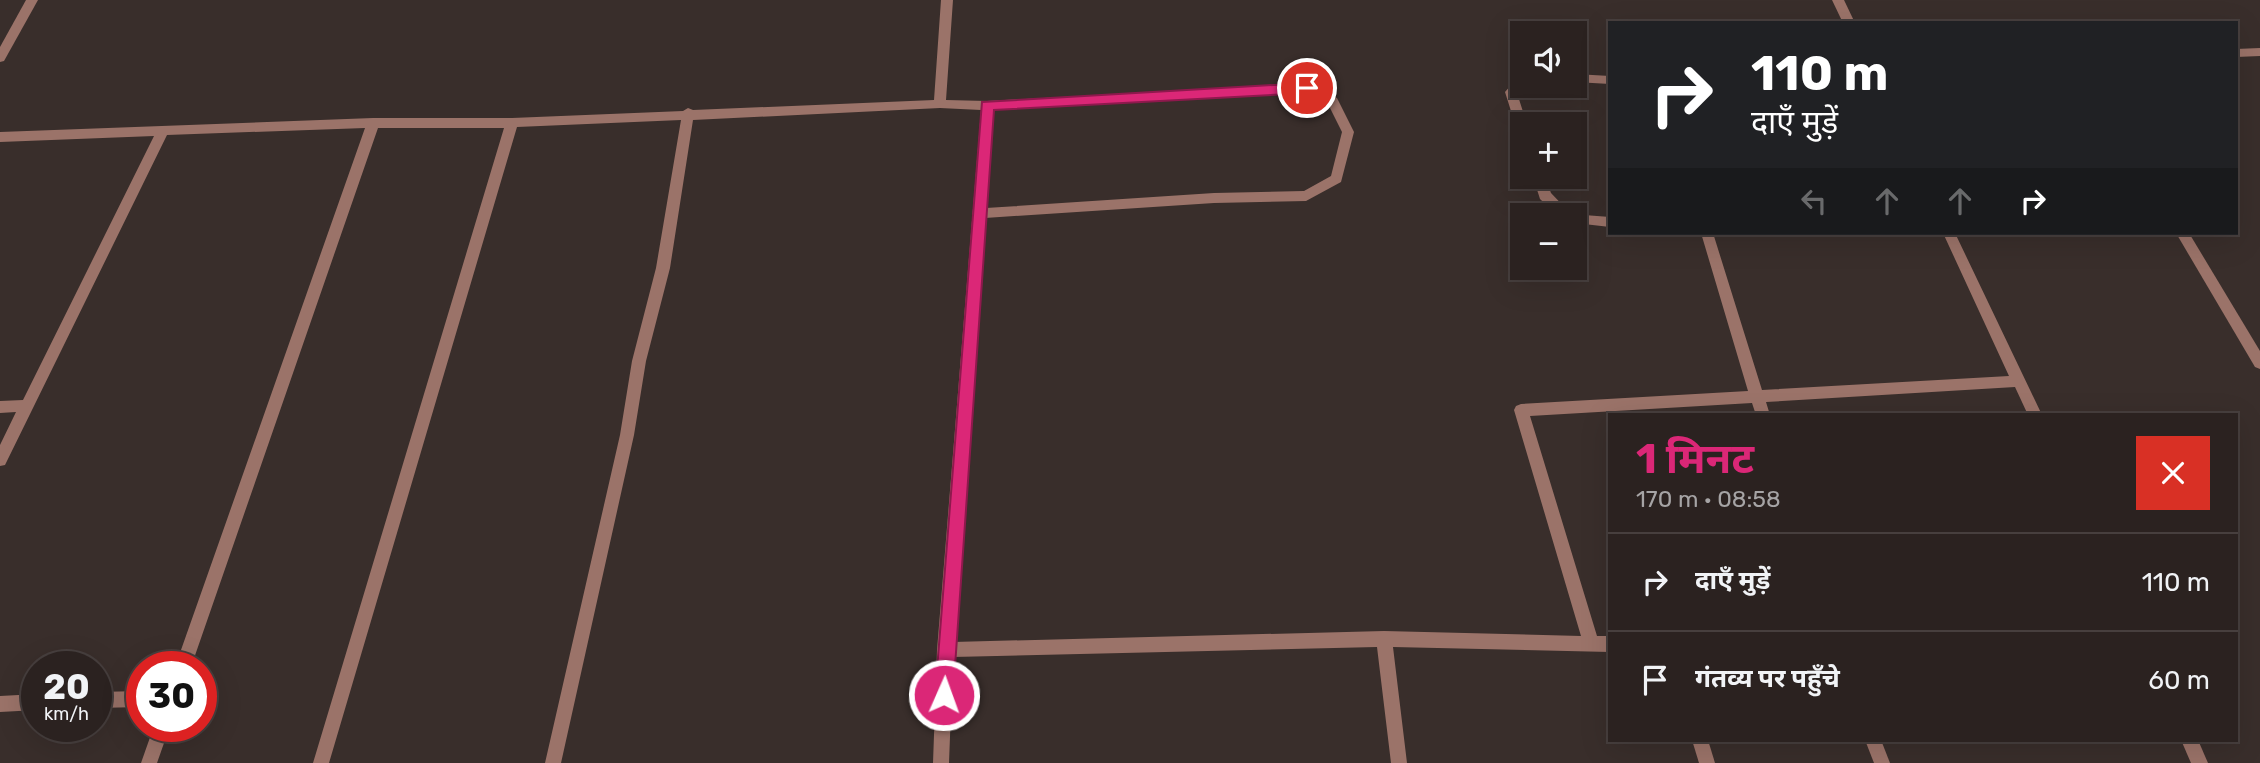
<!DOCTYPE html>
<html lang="hi">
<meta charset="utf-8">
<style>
body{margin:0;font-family:Rubik,"Noto Sans Devanagari",sans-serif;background:#332a29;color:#f1f3f6;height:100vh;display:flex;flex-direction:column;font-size:26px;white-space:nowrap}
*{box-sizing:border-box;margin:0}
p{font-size:23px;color:#a6a4a5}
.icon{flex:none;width:38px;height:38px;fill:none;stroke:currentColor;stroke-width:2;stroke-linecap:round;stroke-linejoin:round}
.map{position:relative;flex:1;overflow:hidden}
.panel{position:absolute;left:1608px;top:413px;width:630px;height:329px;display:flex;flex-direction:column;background:#2b2220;border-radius:0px;box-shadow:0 7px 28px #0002,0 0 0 2px #473f3e}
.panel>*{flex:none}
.top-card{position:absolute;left:1608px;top:21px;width:630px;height:214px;border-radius:0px;box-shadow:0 7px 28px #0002,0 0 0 2px #473f3e;background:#202124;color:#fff;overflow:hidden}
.controls{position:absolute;left:1510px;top:21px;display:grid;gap:14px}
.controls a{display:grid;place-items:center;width:77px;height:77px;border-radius:0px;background:#2b2220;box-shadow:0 7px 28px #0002,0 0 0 2px #473f3e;font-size:35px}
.speed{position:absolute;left:21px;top:651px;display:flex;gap:14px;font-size:35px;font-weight:700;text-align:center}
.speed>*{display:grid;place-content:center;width:91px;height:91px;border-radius:50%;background:#2b2220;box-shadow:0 7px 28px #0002,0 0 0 2px #473f3e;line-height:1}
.speed small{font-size:18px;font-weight:400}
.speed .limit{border:10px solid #d22;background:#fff;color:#111}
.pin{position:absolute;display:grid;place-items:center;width:60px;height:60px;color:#fff;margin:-30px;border:4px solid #fff;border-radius:50%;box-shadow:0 2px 7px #0007}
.me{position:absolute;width:77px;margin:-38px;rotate:2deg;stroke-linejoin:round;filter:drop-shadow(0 0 5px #0008)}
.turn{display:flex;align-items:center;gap:24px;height:147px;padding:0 28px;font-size:32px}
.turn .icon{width:91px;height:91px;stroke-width:2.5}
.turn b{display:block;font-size:49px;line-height:60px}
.lanes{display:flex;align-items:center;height:66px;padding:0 28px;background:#0003;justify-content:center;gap:35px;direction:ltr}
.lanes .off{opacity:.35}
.round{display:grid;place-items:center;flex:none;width:74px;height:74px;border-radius:0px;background:#332a29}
.headline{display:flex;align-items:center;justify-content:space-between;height:119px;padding:0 28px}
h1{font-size:42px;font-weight:700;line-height:52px;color:#db2777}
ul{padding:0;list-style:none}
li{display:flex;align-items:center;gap:21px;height:98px;padding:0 28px;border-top:2px solid #473f3e}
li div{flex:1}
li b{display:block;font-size:26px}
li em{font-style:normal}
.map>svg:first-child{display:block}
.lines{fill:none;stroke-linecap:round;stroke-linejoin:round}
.street{fill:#9b7369;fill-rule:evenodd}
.route{fill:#db2777;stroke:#8e194d;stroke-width:2}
</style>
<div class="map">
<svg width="2260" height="763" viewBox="0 0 2260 763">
<rect width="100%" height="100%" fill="#392e2b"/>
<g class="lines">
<g class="street">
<path d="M26,0H38L4,61L0,62V47Z"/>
<path d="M941,0H953L946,100L987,101L1307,84L1337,98L1354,132L1341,182L1306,201L1214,203L985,218L953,642L1384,631L1581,636L1514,410L1516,406L1521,404L1748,391L1701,233H1713L1762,390L2009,376L1943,233H1955L2042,415H2028L2015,387L1766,402L1770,415H1756L1752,403L1530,416L1597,636H1610V652L1393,647L1407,763H1391L1377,647L953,657L949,763H933L937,650L981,110L940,108L693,120L670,268L646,361L634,435L561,763H545L620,435L632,361L656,268L681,120L517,127L329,763H313L504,128H378L191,667H175L365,128L167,135L5,465L0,466V445L16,412L0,413V401L23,400L154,136L0,142V132L373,118H512L683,111L688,108L693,110L934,100ZM1305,93L1328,104L1342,132L1331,176L1304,191L1214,193L986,208L993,110Z"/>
<path d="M1832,0H1844L1855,23H1843Z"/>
<path d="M2260,48V56L2236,57V49Z"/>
<path d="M1575,74L1610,76V84L1575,82Z"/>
<path d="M1522,76L1524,86L1517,93L1527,124H1522V132L1516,127L1505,92L1518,77Z"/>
<path d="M1533,177H1545L1551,193L1571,214L1610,217V227L1575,223V215H1557L1540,199Z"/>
<path d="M2176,233H2189L2260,351V369L2255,367Z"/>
<path d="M142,691V707L96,708V692Z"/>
<path d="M37,694V710L0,712V696Z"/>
<path d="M154,726H170L157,763H141Z"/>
<path d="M1692,740H1708L1715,763H1699Z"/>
<path d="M1865,740H1881L1890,763H1874Z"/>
<path d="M2181,740H2198L2208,763H2191Z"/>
</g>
</g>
<path class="route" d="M1307,83L1314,88L1307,93L994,110L953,695L950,702L944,705L937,702L935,695L982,102Z"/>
</svg>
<div class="controls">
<a><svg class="icon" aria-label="sound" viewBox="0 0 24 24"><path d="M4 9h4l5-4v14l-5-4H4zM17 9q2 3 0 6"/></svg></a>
<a>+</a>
<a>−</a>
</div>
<div class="speed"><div>20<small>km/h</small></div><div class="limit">30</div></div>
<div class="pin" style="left:1307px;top:88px;background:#d93025"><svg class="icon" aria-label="arrive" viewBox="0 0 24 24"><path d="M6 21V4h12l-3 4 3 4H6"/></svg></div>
<svg class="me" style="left:944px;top:695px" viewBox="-20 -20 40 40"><circle r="17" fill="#db2777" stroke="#fff" stroke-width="3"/><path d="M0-11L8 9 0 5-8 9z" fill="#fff"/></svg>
<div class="top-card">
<div class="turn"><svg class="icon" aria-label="right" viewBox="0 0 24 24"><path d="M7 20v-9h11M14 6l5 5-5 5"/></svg><div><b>110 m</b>दाएँ मुड़ें</div></div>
<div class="lanes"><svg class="icon off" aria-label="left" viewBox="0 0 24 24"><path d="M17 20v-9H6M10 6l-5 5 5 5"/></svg><svg class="icon off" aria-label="ahead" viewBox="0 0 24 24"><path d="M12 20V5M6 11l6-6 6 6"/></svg><svg class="icon off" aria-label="ahead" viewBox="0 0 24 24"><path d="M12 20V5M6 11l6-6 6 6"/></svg><svg class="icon" aria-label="right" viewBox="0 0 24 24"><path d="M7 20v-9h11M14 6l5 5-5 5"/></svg></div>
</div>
<section class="panel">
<div class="headline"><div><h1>1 मिनट</h1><p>170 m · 08:58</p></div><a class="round" style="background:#d93025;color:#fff"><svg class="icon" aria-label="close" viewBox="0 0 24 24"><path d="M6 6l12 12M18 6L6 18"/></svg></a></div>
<ul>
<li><svg class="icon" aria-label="right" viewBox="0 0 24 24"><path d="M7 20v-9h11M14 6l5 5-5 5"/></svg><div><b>दाएँ मुड़ें</b></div><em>110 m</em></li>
<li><svg class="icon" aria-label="arrive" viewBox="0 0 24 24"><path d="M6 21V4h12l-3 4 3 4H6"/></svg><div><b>गंतव्य पर पहुँचे</b></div><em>60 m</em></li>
</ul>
</section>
</div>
